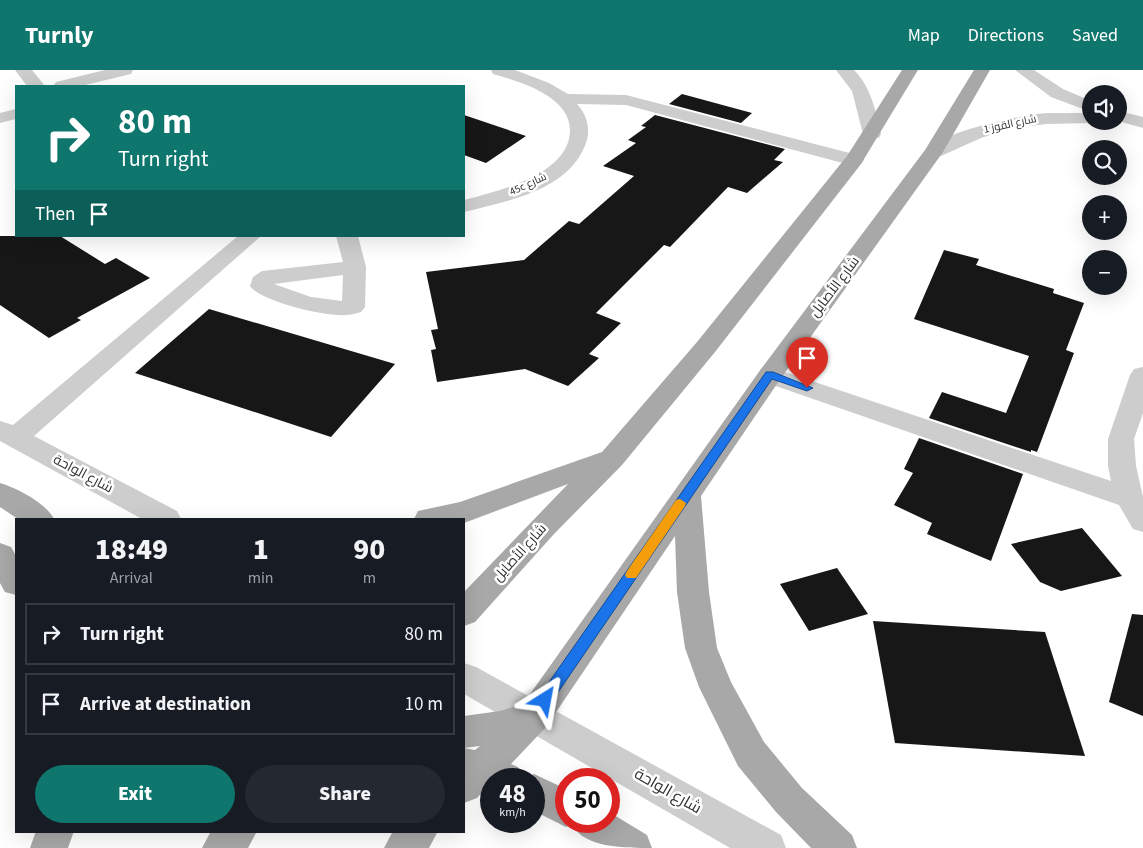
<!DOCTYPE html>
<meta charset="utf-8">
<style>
body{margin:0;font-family:"Source Sans 3",Cairo,sans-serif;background:#242831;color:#f1f3f6;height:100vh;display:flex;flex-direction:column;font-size:19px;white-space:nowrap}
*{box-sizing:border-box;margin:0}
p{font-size:16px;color:#9ea1a6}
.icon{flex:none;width:28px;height:28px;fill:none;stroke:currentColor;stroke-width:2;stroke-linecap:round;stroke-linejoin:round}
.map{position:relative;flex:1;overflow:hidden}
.drawer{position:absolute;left:15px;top:448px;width:450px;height:315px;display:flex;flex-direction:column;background:#171b24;border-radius:0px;box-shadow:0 5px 20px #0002}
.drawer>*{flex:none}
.hud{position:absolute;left:15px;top:15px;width:450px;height:152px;border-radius:0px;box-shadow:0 5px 20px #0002;background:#0f766e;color:#fff;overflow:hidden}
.tools{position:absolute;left:1082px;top:15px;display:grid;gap:10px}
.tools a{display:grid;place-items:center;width:45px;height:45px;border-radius:50%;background:#171b24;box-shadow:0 5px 20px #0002;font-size:25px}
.speed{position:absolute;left:480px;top:698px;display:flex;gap:10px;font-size:25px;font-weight:700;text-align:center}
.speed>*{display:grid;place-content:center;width:65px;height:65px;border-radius:50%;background:#171b24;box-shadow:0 5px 20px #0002;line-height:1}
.speed small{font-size:12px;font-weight:400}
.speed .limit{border:8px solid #d22;background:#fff;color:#111}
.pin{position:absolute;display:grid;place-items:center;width:42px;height:42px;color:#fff;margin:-51px -21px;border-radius:50% 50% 50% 0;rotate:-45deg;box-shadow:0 0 5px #0007}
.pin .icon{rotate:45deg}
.me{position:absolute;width:55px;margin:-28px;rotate:34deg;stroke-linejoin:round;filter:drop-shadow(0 0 4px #0008)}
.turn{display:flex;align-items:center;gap:18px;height:105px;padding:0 20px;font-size:22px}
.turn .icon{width:65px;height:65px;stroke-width:2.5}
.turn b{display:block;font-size:35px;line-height:42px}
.then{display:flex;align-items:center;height:48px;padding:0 20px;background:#0003;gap:10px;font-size:19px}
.eta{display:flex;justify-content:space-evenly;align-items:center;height:85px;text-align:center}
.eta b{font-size:30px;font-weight:800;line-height:35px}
.action{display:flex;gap:10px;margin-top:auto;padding:10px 20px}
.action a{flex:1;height:58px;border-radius:30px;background:#0f766e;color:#fff;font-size:20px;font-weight:800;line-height:58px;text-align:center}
.action a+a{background:#242831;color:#f1f3f6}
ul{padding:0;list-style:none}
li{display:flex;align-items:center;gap:15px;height:62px;margin:0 10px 8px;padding:0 10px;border:2px solid #363941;border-radius:0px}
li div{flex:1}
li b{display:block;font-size:19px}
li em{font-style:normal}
header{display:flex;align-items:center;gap:30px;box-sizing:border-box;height:70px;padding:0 25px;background:#0f766e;color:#fff}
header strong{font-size:24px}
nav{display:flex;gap:28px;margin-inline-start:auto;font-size:18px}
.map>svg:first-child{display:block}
.building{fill:#171717}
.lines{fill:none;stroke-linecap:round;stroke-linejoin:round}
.minor{fill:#cdcdcd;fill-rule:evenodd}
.major{fill:#a8a8a8;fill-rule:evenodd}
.route{fill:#1a73e8;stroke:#114b97}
.slow{fill:#f59e0b}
.labels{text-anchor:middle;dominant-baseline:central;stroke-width:5;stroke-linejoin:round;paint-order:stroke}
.far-street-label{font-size:11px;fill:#303030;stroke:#fff}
.street-label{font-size:14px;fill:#303030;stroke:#fff}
.near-street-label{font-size:16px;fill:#303030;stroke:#fff}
</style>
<header>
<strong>Turnly</strong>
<nav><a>Map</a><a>Directions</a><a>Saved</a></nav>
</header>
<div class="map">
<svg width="1143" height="778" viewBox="0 0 1143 778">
<rect width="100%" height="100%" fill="#fff"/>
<g class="building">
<path d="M682,24L752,43L741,53L669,34Z"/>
<path d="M464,45L526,66L486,93L464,85Z"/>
<path d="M655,45L785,79L774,90L783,92L747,123L728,117L670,177L664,175L596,243L621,253L589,284L599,288L568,316L525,299L437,312L431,280L436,279L431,260L438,259L426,202L524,190L569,151L579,154L634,106L603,96L636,73L628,70L646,57L641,56Z"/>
<path d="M0,166H60L105,194L116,188L150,208L77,248L81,250L49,268L0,235Z"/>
<path d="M944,180L979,189L976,195L1054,219L1053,223L1084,233L1066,280L1074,283L1037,382L1031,380V382L929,348L942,322L1006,343L1029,286L914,249Z"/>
<path d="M209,239L395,294L331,367L135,303Z"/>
<path d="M919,368L1023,404L991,491L927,464L932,453L894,435L913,403L904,399Z"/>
<path d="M1082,458L1122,506L1061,521L1040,512L1011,474Z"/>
<path d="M837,498L868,544L809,561L780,514Z"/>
<path d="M1132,544L1143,545V646L1109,632Z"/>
<path d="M873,551L1045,562L1085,686L895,673Z"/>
</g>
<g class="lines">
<g class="minor">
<path d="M15,0H32L45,16H27Z"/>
<path d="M105,0H133L131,4L81,16H53L56,12Z"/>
<path d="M491,0H515L549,13L568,24L626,25L861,86L864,90L861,94L854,96L626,35L577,34C587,45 591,59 586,73C569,121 507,131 464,142V130C497,121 569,105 570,61C570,43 558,32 543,23C528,14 510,9 493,4Z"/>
<path d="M836,0H854C871,17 876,41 881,64L879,68H865L863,64L852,21Z"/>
<path d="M1015,0H1034L1063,19L1091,31V42L1051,27Z"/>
<path d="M16,39V49L0,53V43Z"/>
<path d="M1119,41L1143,47V58L1118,51Z"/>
<path d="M1047,43H1091V51H1098L1091,53L1047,54L1012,58L981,68L941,86H927L925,82C938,62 1022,45 1047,43Z"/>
<path d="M238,166H261L34,366L177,441L181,449H142L0,371V351L13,355Z"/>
<path d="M336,166H358L366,197L365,237L361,242C356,243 351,245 346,245C326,247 261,232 250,216L253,207L262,201L343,192ZM343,205L342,231L311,227L274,214Z"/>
<path d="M770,297L1111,411L1108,396V369L1130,305L1134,299L1143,297V343L1134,369L1136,396L1143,427V462L1133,459L1119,435L761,311L757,305L761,299Z"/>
<path d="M464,593L476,597L781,765L786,778H730L464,624Z"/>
</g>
<g class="major">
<path d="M902,0H918L861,94L715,282L622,395L554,464L475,552L464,556V522L568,414L464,453V449H414L418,441L460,432L602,382L697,272L847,86Z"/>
<path d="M974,0H990L943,82L779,311L701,426L709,522L717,578L731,612L764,672L802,718L852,765L857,778H811L776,742L738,696L699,617L685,578L677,522L675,466L546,657L511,694L518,697L523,708L534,704L566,719V751H609V742L647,765L652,778C625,778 585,778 572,755L566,757L534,741V709H491V721L486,718L477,728L464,733V678L475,680L480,676L464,678V646L500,641L523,634L761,299L925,80Z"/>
<path d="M0,413C17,418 46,433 54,449H18L0,437Z"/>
<path d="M0,473L11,477L16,486V525L5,522L0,513Z"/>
<path d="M36,761H74L68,778H30Z"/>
<path d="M211,761H257L248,778H202Z"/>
<path d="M393,761H438L429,778H384Z"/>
</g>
</g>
<path class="route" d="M766,302H773L813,318L807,321L772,309L550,634L545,636L540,634L538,630L540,625Z"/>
<path class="slow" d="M680,429L686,433L685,436L636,508H627L625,505L627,501L676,430Z"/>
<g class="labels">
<g class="far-street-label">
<text transform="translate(1010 54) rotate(-12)">شارع القوز 1</text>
<text transform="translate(528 114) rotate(-25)">45c شارع</text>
</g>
<g class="street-label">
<text transform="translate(835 217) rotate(-53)">شارع الأصايل</text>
<text transform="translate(83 404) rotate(28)">شارع الواحة</text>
<text transform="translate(520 483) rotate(-48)">شارع الأصايل</text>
</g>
<g class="near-street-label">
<text transform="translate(668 721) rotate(30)">شارع الواحة</text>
</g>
</g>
</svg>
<div class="tools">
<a><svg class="icon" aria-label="sound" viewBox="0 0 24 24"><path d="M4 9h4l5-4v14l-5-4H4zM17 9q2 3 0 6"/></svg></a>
<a><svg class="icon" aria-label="search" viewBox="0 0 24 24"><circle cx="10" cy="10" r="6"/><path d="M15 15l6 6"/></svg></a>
<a>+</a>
<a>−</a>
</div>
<div class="speed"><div>48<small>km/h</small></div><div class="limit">50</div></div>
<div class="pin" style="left:807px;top:318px;background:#d93025"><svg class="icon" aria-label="arrive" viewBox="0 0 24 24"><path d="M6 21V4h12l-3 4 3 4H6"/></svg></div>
<svg class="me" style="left:545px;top:630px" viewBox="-20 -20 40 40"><path d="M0-17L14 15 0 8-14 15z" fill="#1a73e8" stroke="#fff" stroke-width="4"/></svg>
<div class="hud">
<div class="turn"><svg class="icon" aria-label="right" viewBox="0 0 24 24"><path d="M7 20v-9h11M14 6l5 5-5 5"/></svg><div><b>80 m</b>Turn right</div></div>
<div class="then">Then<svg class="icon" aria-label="arrive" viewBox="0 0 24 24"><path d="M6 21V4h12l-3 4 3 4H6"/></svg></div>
</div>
<section class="drawer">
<div class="eta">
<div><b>18:49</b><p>Arrival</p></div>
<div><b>1</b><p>min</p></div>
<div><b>90</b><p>m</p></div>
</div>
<ul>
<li><svg class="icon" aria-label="right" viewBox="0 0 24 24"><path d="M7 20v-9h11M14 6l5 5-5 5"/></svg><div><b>Turn right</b></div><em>80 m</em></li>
<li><svg class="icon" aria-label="arrive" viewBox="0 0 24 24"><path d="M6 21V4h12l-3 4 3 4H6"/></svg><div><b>Arrive at destination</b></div><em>10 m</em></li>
</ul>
<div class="action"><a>Exit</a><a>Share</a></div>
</section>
</div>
